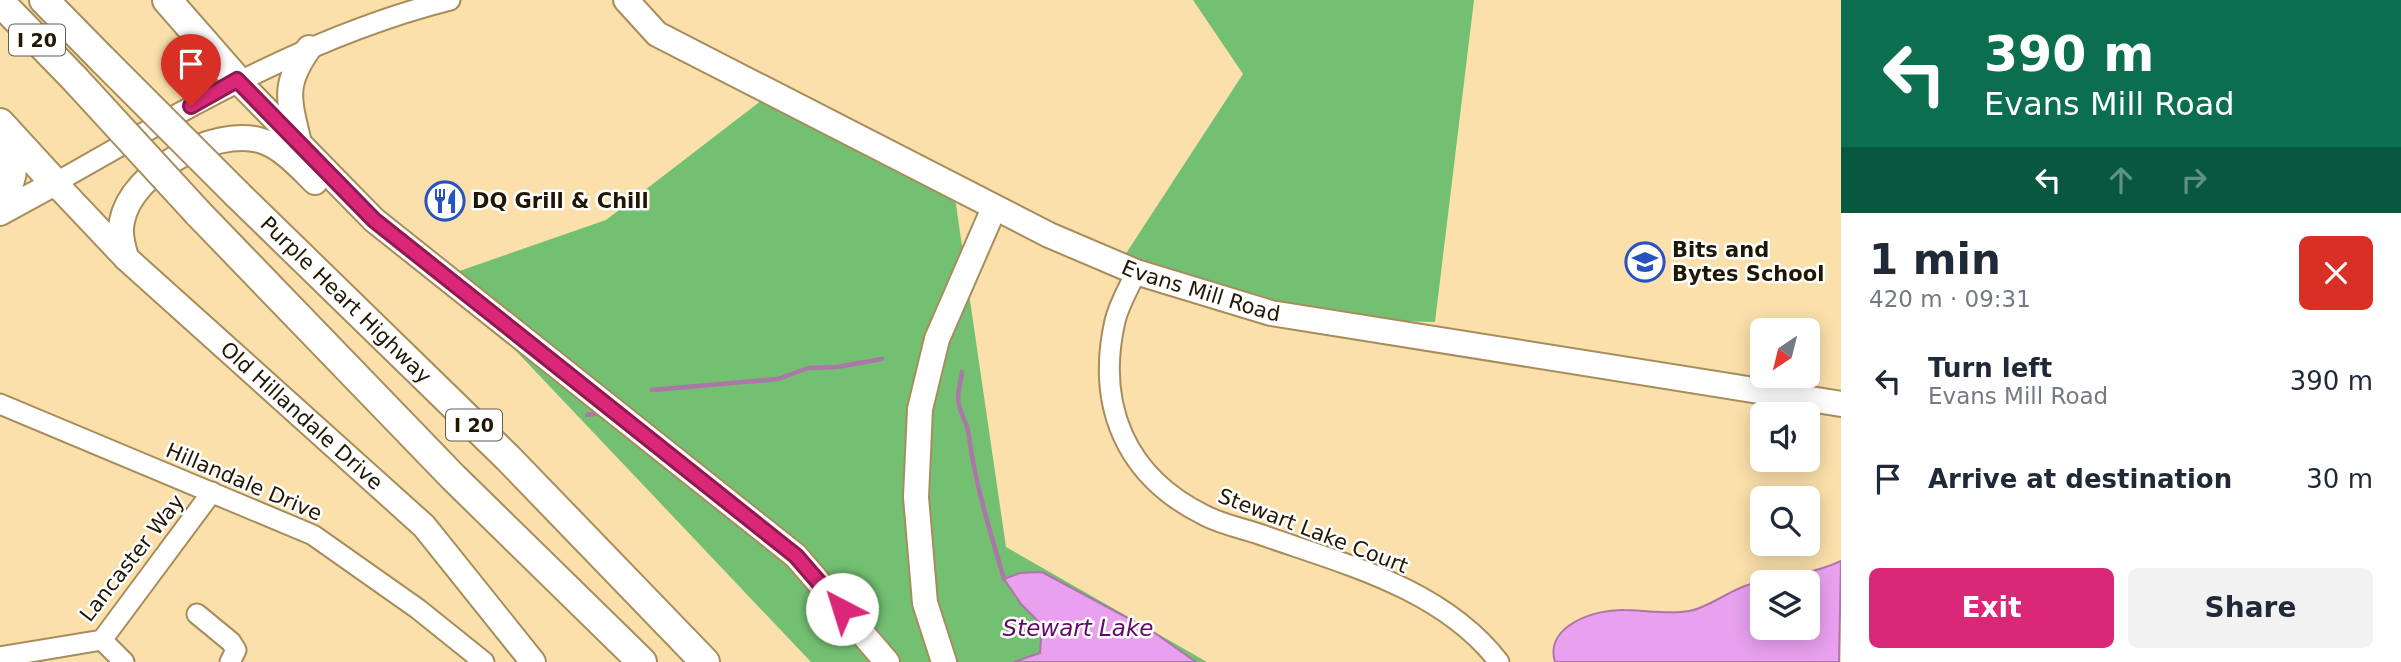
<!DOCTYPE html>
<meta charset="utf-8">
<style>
body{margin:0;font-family:"DejaVu Sans",sans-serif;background:#f2f2f3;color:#1f2937;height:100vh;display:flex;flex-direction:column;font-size:26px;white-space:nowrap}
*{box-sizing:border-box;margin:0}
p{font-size:23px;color:#747a83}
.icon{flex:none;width:38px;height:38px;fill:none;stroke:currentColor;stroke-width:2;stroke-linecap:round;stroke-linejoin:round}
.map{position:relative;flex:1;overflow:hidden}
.panel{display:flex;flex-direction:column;background:#fff;width:560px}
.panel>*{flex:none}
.guide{background:#0b6e4f;color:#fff;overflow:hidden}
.needle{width:46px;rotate:215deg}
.controls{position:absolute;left:1750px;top:318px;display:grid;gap:14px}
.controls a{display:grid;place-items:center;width:70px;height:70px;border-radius:10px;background:#fff;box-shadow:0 4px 18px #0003;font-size:35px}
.pin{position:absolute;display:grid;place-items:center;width:60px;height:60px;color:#fff;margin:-72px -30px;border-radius:50% 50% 50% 0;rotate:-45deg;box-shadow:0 0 7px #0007}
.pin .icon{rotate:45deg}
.me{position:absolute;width:77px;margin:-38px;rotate:320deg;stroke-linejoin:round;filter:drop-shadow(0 0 5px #0008)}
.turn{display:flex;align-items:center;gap:24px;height:147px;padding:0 28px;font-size:32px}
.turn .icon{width:91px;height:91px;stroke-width:2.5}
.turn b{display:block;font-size:49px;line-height:60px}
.lanes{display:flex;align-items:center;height:66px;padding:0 28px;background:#0003;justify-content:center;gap:35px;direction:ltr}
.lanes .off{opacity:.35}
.round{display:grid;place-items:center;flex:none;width:74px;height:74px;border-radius:10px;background:#f2f2f3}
.head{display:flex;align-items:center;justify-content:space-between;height:119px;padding:0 28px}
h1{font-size:42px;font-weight:600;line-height:52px}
.cta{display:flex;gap:14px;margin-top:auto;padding:14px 28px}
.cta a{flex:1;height:80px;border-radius:10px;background:#db2777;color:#fff;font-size:28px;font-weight:600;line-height:80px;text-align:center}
.cta a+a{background:#f2f2f3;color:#1f2937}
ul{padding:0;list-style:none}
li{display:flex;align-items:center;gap:21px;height:98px;padding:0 28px}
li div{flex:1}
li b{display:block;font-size:26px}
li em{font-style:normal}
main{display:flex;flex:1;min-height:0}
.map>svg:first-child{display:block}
.forest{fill:#73c072}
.water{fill:#e8a0ef;stroke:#ac77a8;stroke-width:2;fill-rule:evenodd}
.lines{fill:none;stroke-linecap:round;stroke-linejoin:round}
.stream{stroke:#ac77a8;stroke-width:4.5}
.minor-casing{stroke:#a68d5b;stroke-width:23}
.major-casing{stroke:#a68d5b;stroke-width:28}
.highway-casing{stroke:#a68d5b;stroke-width:32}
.minor{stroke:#fff;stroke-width:19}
.major{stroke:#fff;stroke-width:24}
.highway{stroke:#fff;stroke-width:28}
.highway-bridge-casing{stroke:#a68d5b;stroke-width:32;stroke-linecap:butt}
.highway-bridge{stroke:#fff;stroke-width:28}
.route-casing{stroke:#8e194d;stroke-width:18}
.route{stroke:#db2777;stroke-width:12}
.labels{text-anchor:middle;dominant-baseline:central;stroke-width:5;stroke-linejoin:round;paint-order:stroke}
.shield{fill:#fff;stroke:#635d4f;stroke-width:2}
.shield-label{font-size:19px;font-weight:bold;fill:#201703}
.poi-label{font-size:21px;font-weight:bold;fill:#201703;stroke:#fff;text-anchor:start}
.street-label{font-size:21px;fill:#201703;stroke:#fff}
.water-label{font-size:23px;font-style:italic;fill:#64076c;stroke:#fff}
</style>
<main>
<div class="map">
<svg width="1841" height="662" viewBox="0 0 1841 662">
<rect width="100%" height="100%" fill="#fbe0ab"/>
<g class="forest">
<path d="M1193,0H1474L1435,322L1324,319L1220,293L1125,255L1243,74Z"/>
<path d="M766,97L954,191L1006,547L1207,662H811L445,276L606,220Z"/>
</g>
<g class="water">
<path d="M1841,561L1839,662H1555C1544,626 1595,609 1624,610C1645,610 1668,615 1689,611C1708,608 1728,591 1748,585C1778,576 1812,575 1841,561ZM1762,583H1808V628H1762Z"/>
<path d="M1042,572L1152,631L1196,662H1014L1040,653L1042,625L1021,604L1004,579L1020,573Z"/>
</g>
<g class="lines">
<g class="stream">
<path d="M962,372C961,382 956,395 959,405C961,415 968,425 969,436C975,484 990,531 1004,579"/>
<path d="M652,390L778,379L808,368L837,367L882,359"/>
<path d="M587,415L600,413"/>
</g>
<g class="minor-casing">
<g id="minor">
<path d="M55,183C182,111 307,36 450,0"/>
<path d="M1136,272C1129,288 1119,304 1115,321C1096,405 1125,476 1204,515C1221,524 1241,528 1259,534C1344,564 1442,588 1499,662"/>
<path d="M0,404L313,535L418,609L484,662"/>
<path d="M197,614L231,642L236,650L230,662"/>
<path d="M102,640L124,662"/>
<path d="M0,657L102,640L212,492"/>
</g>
</g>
<g class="major-casing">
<g id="major">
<path id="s1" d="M626,0L657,34L1049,235L1136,272L1271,313L1841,404"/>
<path d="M237,80L374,220L796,556L887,662"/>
<path d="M299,143C289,100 282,86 309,48"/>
<path id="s2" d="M0,213L55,183L126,258L424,526L533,662"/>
<path d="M126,258C123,246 119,234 122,221C131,172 213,128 259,140C280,145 300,167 315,182"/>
<path d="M944,662L925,603L916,497L920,409L937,339L994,208"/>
</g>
</g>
<g class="highway-casing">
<g id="highway">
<path d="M44,0L104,61"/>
<path d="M167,0L237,80"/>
<path d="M0,2L74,78"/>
<path d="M0,123L55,183"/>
<path d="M0,131C14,162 18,171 0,201"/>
<path id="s3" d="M237,194L508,458L705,662"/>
<path d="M198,213L453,477L642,662"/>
</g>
</g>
<use href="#minor" class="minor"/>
<use href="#major" class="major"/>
<use href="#highway" class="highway"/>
<g class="highway-bridge-casing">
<g id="highway-bridge">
<path d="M104,61L237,194"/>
<path d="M74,78L198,213"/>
</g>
</g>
<use href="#highway-bridge" class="highway-bridge"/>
</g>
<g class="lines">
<g class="route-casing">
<path id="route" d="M191,106L237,80L374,220L796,556L842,609"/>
</g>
<use href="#route" class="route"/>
</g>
<defs>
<g id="restaurant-ring" transform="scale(2.0125)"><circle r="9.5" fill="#fff" stroke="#2653c1" stroke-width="1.5"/><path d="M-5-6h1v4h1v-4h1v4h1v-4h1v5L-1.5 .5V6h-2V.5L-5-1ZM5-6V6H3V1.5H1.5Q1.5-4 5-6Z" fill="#2653c1"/></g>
<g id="school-ring" transform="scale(2.0125)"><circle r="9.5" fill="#fff" stroke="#2653c1" stroke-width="1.5"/><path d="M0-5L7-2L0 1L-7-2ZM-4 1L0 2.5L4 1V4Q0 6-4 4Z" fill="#2653c1"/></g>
</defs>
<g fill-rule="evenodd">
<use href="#restaurant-ring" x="445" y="201"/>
<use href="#school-ring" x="1645" y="262"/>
</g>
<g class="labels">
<g class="shield">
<rect x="9" y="24.5" width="56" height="31" rx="5"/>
<rect x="446" y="409.5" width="56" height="31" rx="5"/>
</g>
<g class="shield-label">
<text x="37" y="40">I 20</text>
<text x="474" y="425">I 20</text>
</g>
<g class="poi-label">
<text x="472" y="201">DQ Grill &amp; Chill</text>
<text x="1672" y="250">Bits and<tspan x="1672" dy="24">Bytes School</tspan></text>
</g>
<g class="street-label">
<text stroke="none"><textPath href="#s1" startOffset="649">Evans Mill Road</textPath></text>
<text stroke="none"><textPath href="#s3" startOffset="152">Purple Heart Highway</textPath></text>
<text stroke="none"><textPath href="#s2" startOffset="402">Old Hillandale Drive</textPath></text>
<text transform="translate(244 482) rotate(23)">Hillandale Drive</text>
<text transform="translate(1313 531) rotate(21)">Stewart Lake Court</text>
<text transform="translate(132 558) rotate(-52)">Lancaster Way</text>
</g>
<g class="water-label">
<text x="1078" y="628">Stewart Lake</text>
</g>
</g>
</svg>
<div class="controls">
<a><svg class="needle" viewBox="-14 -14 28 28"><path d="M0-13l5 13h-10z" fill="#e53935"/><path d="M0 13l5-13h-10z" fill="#747a83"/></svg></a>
<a><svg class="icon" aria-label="sound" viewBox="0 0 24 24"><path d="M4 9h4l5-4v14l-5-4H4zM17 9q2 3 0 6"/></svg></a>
<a><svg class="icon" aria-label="search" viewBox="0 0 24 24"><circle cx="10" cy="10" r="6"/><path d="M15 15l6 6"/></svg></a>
<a><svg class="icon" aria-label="layers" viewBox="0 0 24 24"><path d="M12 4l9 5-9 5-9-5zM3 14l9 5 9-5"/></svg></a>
</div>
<div class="pin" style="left:191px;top:106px;background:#d93025"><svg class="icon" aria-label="arrive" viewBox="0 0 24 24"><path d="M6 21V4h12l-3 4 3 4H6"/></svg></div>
<svg class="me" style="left:842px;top:609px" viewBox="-20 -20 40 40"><circle r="19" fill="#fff"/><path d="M0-13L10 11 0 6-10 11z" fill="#db2777"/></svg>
</div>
<section class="panel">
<div class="guide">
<div class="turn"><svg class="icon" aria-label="left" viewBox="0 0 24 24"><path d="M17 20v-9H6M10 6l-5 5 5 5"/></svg><div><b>390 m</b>Evans Mill Road</div></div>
<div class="lanes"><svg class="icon" aria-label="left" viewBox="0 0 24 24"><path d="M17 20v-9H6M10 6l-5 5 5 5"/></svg><svg class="icon off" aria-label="ahead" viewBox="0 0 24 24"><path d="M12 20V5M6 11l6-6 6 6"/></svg><svg class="icon off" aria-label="right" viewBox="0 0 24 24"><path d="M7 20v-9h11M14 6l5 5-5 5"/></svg></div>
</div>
<div class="head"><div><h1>1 min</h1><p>420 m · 09:31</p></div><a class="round" style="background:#d93025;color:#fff"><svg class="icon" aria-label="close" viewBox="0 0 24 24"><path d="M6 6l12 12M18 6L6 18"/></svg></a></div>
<ul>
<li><svg class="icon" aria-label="left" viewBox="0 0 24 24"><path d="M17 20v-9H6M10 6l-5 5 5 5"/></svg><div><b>Turn left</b><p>Evans Mill Road</p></div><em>390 m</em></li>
<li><svg class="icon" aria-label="arrive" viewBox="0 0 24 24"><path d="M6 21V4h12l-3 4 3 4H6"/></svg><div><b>Arrive at destination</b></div><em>30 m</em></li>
</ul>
<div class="cta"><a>Exit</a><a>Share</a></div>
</section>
</main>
